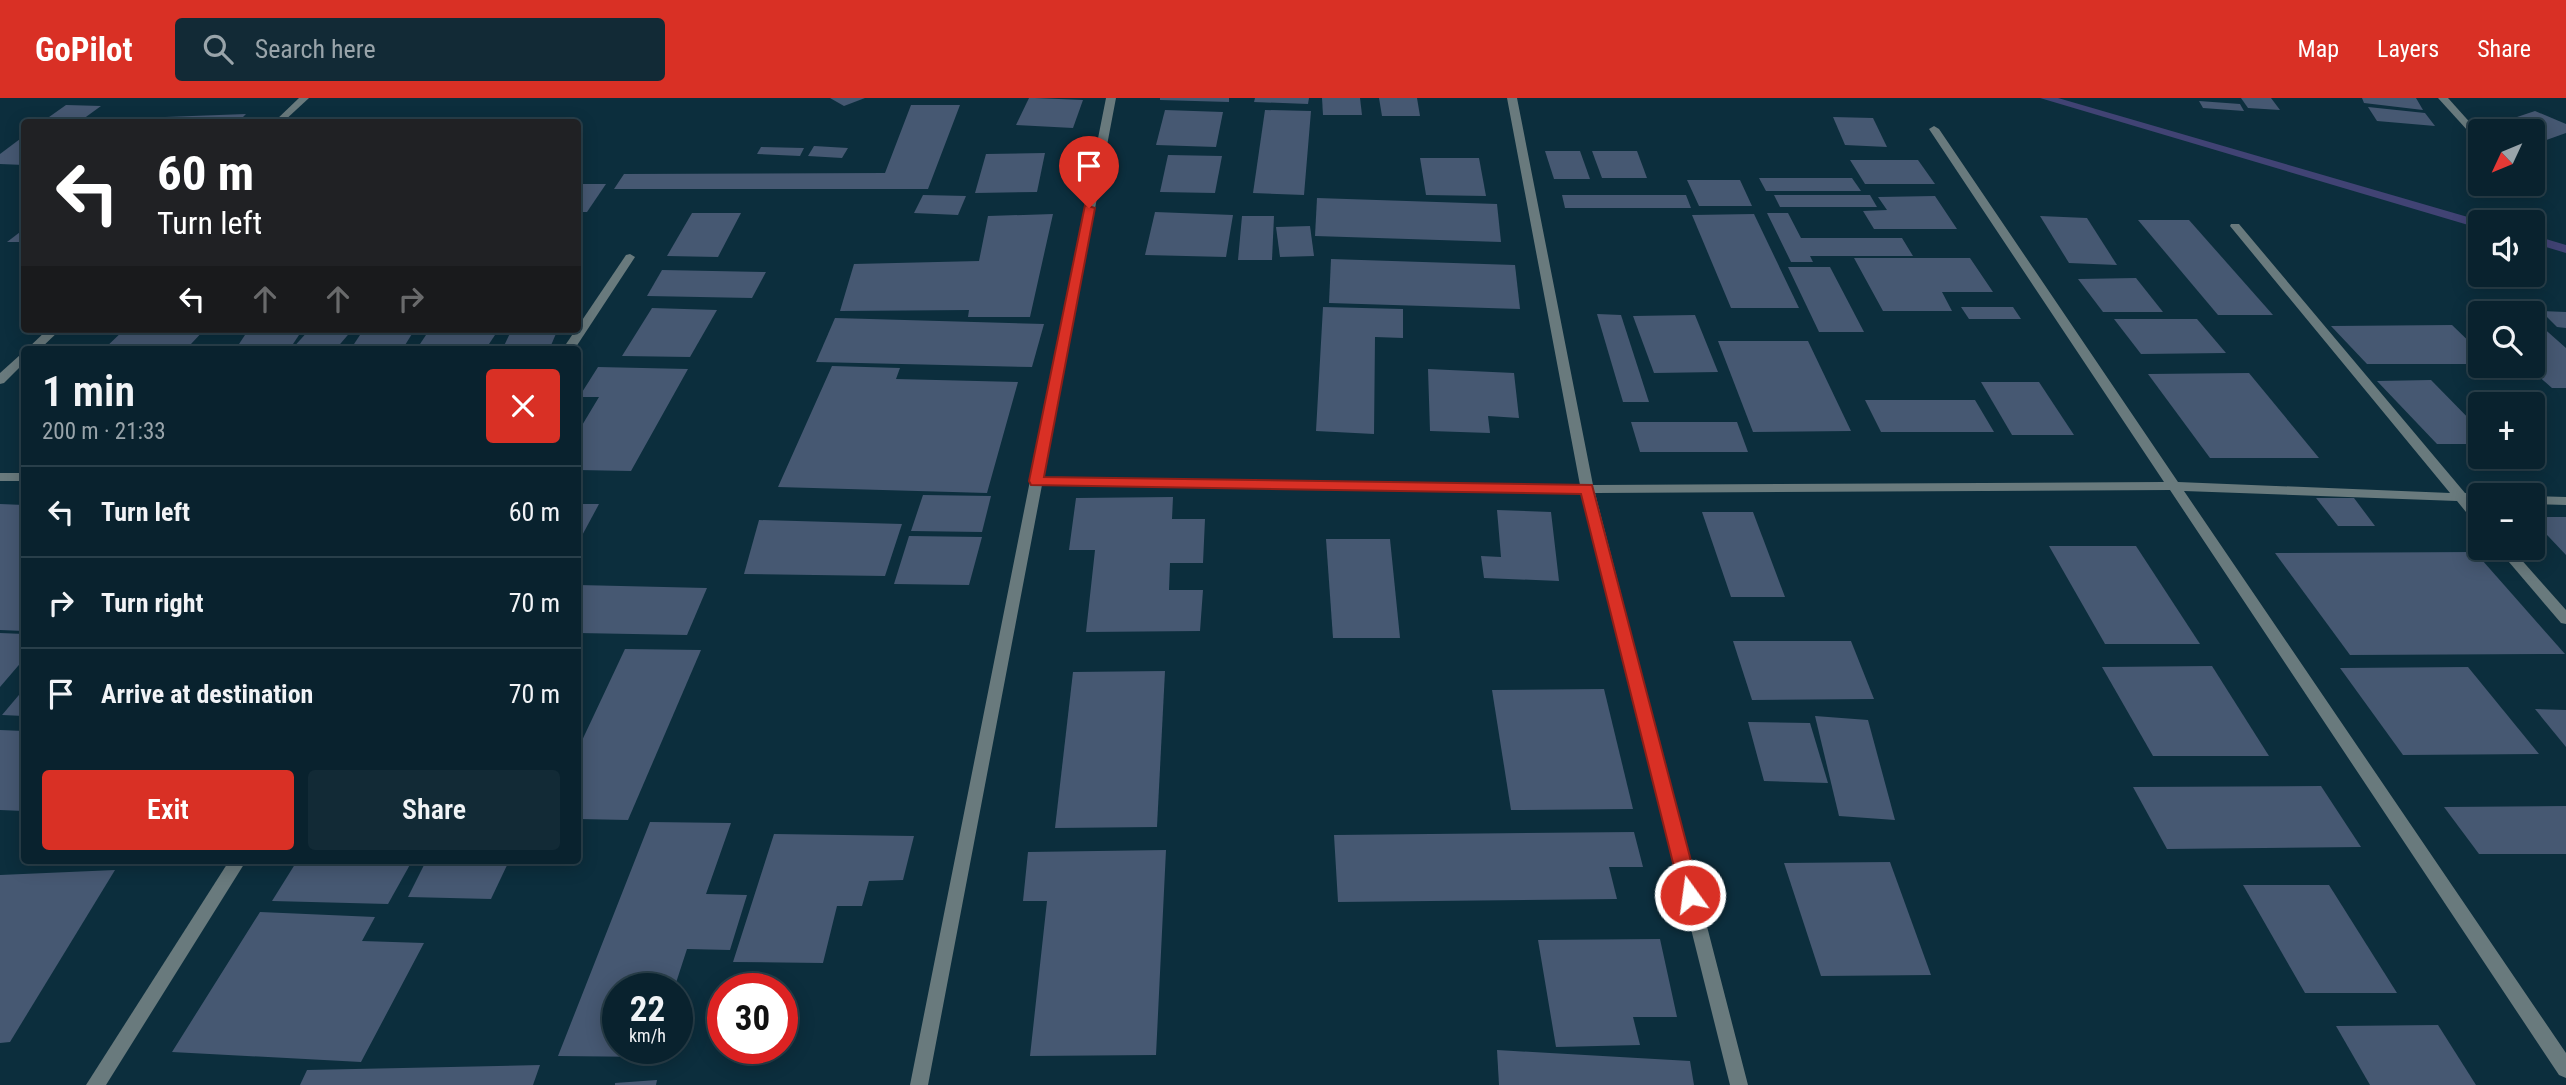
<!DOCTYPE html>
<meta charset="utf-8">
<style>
body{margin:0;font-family:"Roboto Condensed",sans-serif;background:#122a36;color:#f1f3f6;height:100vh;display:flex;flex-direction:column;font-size:26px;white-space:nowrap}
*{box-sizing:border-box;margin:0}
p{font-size:23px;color:#99a4aa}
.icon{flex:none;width:38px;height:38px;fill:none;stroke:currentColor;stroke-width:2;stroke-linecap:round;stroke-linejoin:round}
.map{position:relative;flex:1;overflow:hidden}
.panel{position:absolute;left:21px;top:248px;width:560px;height:518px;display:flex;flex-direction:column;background:#09222e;border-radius:7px;box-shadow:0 4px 18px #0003,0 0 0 2px #293f4a}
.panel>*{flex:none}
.hud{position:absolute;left:21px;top:21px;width:560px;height:214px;border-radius:7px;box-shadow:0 4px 18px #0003,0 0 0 2px #293f4a;background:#202124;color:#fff;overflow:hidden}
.needle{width:46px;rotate:226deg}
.fabs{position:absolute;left:2468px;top:21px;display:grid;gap:14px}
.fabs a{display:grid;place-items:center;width:77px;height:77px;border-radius:7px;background:#09222e;box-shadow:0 4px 18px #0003,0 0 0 2px #293f4a;font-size:35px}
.speed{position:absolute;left:602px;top:875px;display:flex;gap:14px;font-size:35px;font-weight:700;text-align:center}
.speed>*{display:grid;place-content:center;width:91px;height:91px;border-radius:50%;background:#09222e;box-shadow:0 4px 18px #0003,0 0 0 2px #293f4a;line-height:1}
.speed small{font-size:18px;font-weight:400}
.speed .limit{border:10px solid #d22;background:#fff;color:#111}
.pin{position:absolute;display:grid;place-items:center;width:60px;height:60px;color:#fff;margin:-72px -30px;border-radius:50% 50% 50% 0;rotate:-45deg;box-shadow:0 0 7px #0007}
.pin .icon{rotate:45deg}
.me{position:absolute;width:77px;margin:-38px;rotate:346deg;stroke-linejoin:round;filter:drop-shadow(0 0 5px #0008)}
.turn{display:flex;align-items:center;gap:24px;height:147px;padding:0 21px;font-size:32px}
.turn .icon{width:91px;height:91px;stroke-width:2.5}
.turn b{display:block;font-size:49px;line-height:60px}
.lanes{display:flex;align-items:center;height:66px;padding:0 21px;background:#0003;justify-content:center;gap:35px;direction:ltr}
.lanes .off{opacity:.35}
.round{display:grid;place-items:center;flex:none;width:74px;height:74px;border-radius:7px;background:#122a36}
.summary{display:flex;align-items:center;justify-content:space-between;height:119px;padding:0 21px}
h1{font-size:42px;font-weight:600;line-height:52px}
.action{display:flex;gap:14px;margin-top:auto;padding:14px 21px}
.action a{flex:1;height:80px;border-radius:7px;background:#d93025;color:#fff;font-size:28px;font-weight:600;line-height:80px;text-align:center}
.action a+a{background:#122a36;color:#f1f3f6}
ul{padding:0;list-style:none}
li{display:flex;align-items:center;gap:21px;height:91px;padding:0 21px;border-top:2px solid #293f4a}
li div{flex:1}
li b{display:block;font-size:26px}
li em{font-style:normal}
header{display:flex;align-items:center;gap:42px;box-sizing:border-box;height:98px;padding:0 35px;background:#d93025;color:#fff}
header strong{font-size:33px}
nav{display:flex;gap:38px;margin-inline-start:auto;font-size:24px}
.search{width:490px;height:63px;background:#122a36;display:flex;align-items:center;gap:18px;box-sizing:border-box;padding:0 24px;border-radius:7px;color:#99a4aa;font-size:26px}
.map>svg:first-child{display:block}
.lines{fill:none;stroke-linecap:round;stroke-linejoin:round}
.stream{fill:#414374;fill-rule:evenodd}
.building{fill:#465872}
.minor{fill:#697a7d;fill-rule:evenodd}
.route{fill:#d93025;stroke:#8d1f18;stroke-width:2}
</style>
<header>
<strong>GoPilot</strong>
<div class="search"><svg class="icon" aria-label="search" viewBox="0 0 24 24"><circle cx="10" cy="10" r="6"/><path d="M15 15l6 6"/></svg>Search here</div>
<nav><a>Map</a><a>Layers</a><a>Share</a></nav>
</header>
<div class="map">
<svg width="2566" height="987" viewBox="0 0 2566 987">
<rect width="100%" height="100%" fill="#0c2e3d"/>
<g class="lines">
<g class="stream">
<path d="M2040,0H2058L2485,124H2480V130L2475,129Z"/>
<path d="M2532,137L2566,147V155L2532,145Z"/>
</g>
</g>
<g class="building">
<path d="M830,0H865L844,8Z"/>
<path d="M1029,0H1035L1083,2L1073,30L1016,27Z"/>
<path d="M1160,0H1229V4L1160,2Z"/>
<path d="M1255,0H1309L1308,6L1254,4Z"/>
<path d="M1322,0H1360L1362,17H1323Z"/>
<path d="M1379,0H1417L1420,18H1382Z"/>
<path d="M2241,0H2271L2280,12L2248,10Z"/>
<path d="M2362,0H2416L2423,12L2364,5Z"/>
<path d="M2199,3L2240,6L2244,13L2203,10Z"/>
<path d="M66,7L101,8L79,24H42Z"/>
<path d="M911,7H960L928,91H614L624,76L885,75Z"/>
<path d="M2368,9L2425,15L2435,28L2377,23Z"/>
<path d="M1165,12L1223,14L1216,49L1156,47Z"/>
<path d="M1265,12L1311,13L1304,97L1253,95Z"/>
<path d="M2535,13L2566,26V35L2532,47V33H2501L2490,28Z"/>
<path d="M246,16L238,24H160L165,19Z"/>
<path d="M1833,19L1873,20L1887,49L1845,47Z"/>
<path d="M24,38V67L0,66V56Z"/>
<path d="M814,48L848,50L842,60L808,58Z"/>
<path d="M761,49L804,50L800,58L757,56Z"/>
<path d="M1545,53H1580L1590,81H1554Z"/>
<path d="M1592,53H1637L1647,80H1602Z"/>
<path d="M1045,55L1037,94L975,95L986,56Z"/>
<path d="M1168,57L1222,58L1215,95L1160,94Z"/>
<path d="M1420,60H1479L1486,98L1426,97Z"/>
<path d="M1850,62H1918L1935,86H1865Z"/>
<path d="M1759,80H1852L1861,93H1766Z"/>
<path d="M1687,82H1740L1752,108H1699Z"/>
<path d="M578,86H606L587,114H578Z"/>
<path d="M923,97L966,98L958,117L914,115Z"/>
<path d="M1562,97H1686L1691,110H1565Z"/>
<path d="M1774,97H1870L1877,109H1780Z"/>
<path d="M1935,98L1957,131H1874L1863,113L1887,112L1878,99Z"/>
<path d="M1317,100L1497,106L1501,144L1315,138Z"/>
<path d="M1155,114L1233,117L1226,159L1145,157Z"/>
<path d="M692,115H741L718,159L667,158Z"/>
<path d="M1767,115H1788L1801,140H1902L1913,158H1810L1813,164H1791Z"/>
<path d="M1053,116L1030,219H968L969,212L840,213L854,166L979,163L988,118Z"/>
<path d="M1754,116L1799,210H1731L1692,117Z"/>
<path d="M1242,118H1274L1272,162H1238Z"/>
<path d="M2040,118L2087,120L2117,167L2069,165Z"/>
<path d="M2138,122H2189L2273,217H2218Z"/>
<path d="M1310,128L1314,158L1280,159L1276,129Z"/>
<path d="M24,131V144H7Z"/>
<path d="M1854,160H1970L1993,194H1942L1952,213H1883Z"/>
<path d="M1331,161L1515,167L1520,211L1329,205Z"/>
<path d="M1788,169H1830L1864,234H1819Z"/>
<path d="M662,172L766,174L752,200L647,198Z"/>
<path d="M2136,180L2163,214H2103L2078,181Z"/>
<path d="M1323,209L1403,211V240L1375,239L1374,336L1316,333Z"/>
<path d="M1961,209H2013L2021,221H1969Z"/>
<path d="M652,210L717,212L690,259L622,258Z"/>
<path d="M2541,213L2566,214V230L2557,229Z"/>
<path d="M1597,216L1621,217L1649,304H1623Z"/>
<path d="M1695,217L1718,274L1654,275L1633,218Z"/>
<path d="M835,220L1044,226L1032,269L816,264Z"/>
<path d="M2532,220L2566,250V290H2552L2527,268H2532Z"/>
<path d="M2114,221H2197L2226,255L2141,256Z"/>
<path d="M2452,227L2480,254V266H2367L2331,228Z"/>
<path d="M125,231H205L191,246H150L143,252H103Z"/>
<path d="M249,231H303L289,252H235Z"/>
<path d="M310,231H353L335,252H291Z"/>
<path d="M364,231H415L402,252H350Z"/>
<path d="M430,231H499L485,252H416Z"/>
<path d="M512,231H558L549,252H502Z"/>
<path d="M1718,243H1808L1851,333L1753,334Z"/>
<path d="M832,268L900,270L896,281L1018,284L987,395L778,389Z"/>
<path d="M598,269L688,271L631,373L578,372V334L599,299H579Z"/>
<path d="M1428,271L1514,275L1519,320L1488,318L1490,335L1430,333Z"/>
<path d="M2249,275L2319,360H2210L2148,276Z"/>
<path d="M2431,282L2480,332V346H2437L2377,283Z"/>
<path d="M1981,284H2039L2074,337H2012Z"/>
<path d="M1865,302H1975L1994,334H1881Z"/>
<path d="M1631,324H1737L1748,354H1640Z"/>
<path d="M923,397L991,398L982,434L911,433Z"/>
<path d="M1173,399L1172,421H1205L1203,465H1170L1169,492H1203L1200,533L1086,534L1095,452H1069L1076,400Z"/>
<path d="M2316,400H2354L2375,428H2338Z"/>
<path d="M0,406L24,407V533L0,532Z"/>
<path d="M578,406H599L578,445Z"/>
<path d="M1497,412L1551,414L1559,483L1484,480L1481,458L1501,459Z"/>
<path d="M1702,414H1753L1785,499H1731Z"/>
<path d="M2532,419H2566V457L2532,421Z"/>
<path d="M759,422L902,426L885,478L744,476Z"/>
<path d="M909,438L982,439L969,487L894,486Z"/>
<path d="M1326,441H1390L1400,540H1333Z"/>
<path d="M2049,448H2136L2200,546H2105Z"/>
<path d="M2475,454L2565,556L2350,557L2275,455Z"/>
<path d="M578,487L707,490L687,537L578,535Z"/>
<path d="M0,535L24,536V561L0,589Z"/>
<path d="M1733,543H1851L1874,601L1752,602Z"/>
<path d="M625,551L701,552L628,722L578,721V651Z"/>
<path d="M2212,568L2269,658H2153L2102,569Z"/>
<path d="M2468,569L2539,656L2403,657L2340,570Z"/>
<path d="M1165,573L1157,729L1055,730L1073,574Z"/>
<path d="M24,591V618L2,617Z"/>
<path d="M1604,591L1633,711L1511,712L1492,592Z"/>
<path d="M2535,611L2566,612V649Z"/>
<path d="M1815,618L1868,622L1895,722L1839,718Z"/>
<path d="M1748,624L1810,625L1828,685L1764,683Z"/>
<path d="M0,632L24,633V713L0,712Z"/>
<path d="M2321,688L2361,749L2167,751L2133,689Z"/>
<path d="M2566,708V756H2479L2444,709Z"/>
<path d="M650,724L731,725L706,796L747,797L730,852L687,851L674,891H618V950H653L650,959L558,958Z"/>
<path d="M1634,734L1643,769H1609L1617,801L1338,804L1334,737Z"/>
<path d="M774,736L914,738L903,782L869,783L862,808H837L823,865L733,864Z"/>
<path d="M1166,752L1156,957L1030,958L1047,803H1023L1028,754Z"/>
<path d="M297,763H412L388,806L272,803Z"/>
<path d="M426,763H509L491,801L408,799Z"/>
<path d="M1890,764L1931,877L1821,878L1784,765Z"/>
<path d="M115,772L10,944L0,945V777Z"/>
<path d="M2243,787H2329L2397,895H2305Z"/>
<path d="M260,814L375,819L362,843L424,845L361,964L172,954Z"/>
<path d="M1660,841L1677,919H1633L1640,947L1556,949L1538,842Z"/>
<path d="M2438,927L2476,987H2370L2336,928Z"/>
<path d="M1497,952L1690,963L1694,987H1499Z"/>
<path d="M540,967L533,987H300L307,972Z"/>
<path d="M657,982L656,987H615V985Z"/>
</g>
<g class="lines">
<g class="minor">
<path d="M299,0H309L283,24H274Z"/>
<path d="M1106,0H1116L1044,379L1580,387L1507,0H1517L1593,387L2164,384L1929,31L1934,28L1939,31L2178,384L2450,395L2230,128L2231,126H2239L2465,395L2485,397H2480V404H2472L2480,413V426L2475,425L2457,403L2184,393L2566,955V980L2559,977L2170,392L1595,395L1748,987H1730L1582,395L1042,387L928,987H910Z"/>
<path d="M2438,0H2448L2474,29V33H2468Z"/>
<path d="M630,156L635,159L574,252H562L626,157Z"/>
<path d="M48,231H61L39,252H26Z"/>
<path d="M24,255V265L4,285L0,286V275L20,257Z"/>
<rect x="0" y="375" width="24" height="8"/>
<path d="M2532,398L2566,399V407L2532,406Z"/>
<path d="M2497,450H2511L2566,512V526L2561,525Z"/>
<path d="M229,763H246L106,987H86Z"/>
</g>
</g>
<path class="route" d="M1085,107L1095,110L1044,379L1592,387L1700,797L1697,803L1690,806L1684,803L1681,797L1581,396L1031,387L1029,383Z"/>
</svg>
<div class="fabs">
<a><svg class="needle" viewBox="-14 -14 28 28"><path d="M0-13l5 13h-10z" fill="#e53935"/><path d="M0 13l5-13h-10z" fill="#99a4aa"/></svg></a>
<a><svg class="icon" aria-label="sound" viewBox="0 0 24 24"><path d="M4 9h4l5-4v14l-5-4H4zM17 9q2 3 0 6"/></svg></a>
<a><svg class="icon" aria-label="search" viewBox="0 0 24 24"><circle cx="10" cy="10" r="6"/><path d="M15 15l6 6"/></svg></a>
<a>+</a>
<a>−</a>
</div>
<div class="speed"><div>22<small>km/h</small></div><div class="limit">30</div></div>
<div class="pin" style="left:1089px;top:110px;background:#d93025"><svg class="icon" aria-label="arrive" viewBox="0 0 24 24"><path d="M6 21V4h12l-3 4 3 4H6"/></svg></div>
<svg class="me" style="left:1690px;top:797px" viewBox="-20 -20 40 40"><circle r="17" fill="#d93025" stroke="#fff" stroke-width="3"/><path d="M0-11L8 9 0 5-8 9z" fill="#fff"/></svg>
<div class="hud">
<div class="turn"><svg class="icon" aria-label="left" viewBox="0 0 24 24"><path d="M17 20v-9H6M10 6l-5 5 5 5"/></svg><div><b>60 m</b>Turn left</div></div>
<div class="lanes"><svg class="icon" aria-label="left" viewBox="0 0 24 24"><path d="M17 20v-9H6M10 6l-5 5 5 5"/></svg><svg class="icon off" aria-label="ahead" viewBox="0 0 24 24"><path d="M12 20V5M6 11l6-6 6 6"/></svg><svg class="icon off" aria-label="ahead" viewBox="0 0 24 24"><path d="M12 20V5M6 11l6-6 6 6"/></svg><svg class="icon off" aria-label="right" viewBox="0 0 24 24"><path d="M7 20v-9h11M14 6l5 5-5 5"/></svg></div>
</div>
<section class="panel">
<div class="summary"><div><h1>1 min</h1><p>200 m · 21:33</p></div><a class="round" style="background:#d93025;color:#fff"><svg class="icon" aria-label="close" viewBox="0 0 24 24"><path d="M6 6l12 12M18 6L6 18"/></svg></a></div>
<ul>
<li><svg class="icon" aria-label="left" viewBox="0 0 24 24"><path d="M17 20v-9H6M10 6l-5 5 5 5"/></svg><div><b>Turn left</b></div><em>60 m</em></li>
<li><svg class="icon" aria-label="right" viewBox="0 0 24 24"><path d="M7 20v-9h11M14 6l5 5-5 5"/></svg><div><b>Turn right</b></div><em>70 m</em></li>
<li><svg class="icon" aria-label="arrive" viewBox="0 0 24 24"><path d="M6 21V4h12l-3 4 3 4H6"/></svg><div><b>Arrive at destination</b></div><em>70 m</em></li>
</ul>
<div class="action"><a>Exit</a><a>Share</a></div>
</section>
</div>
